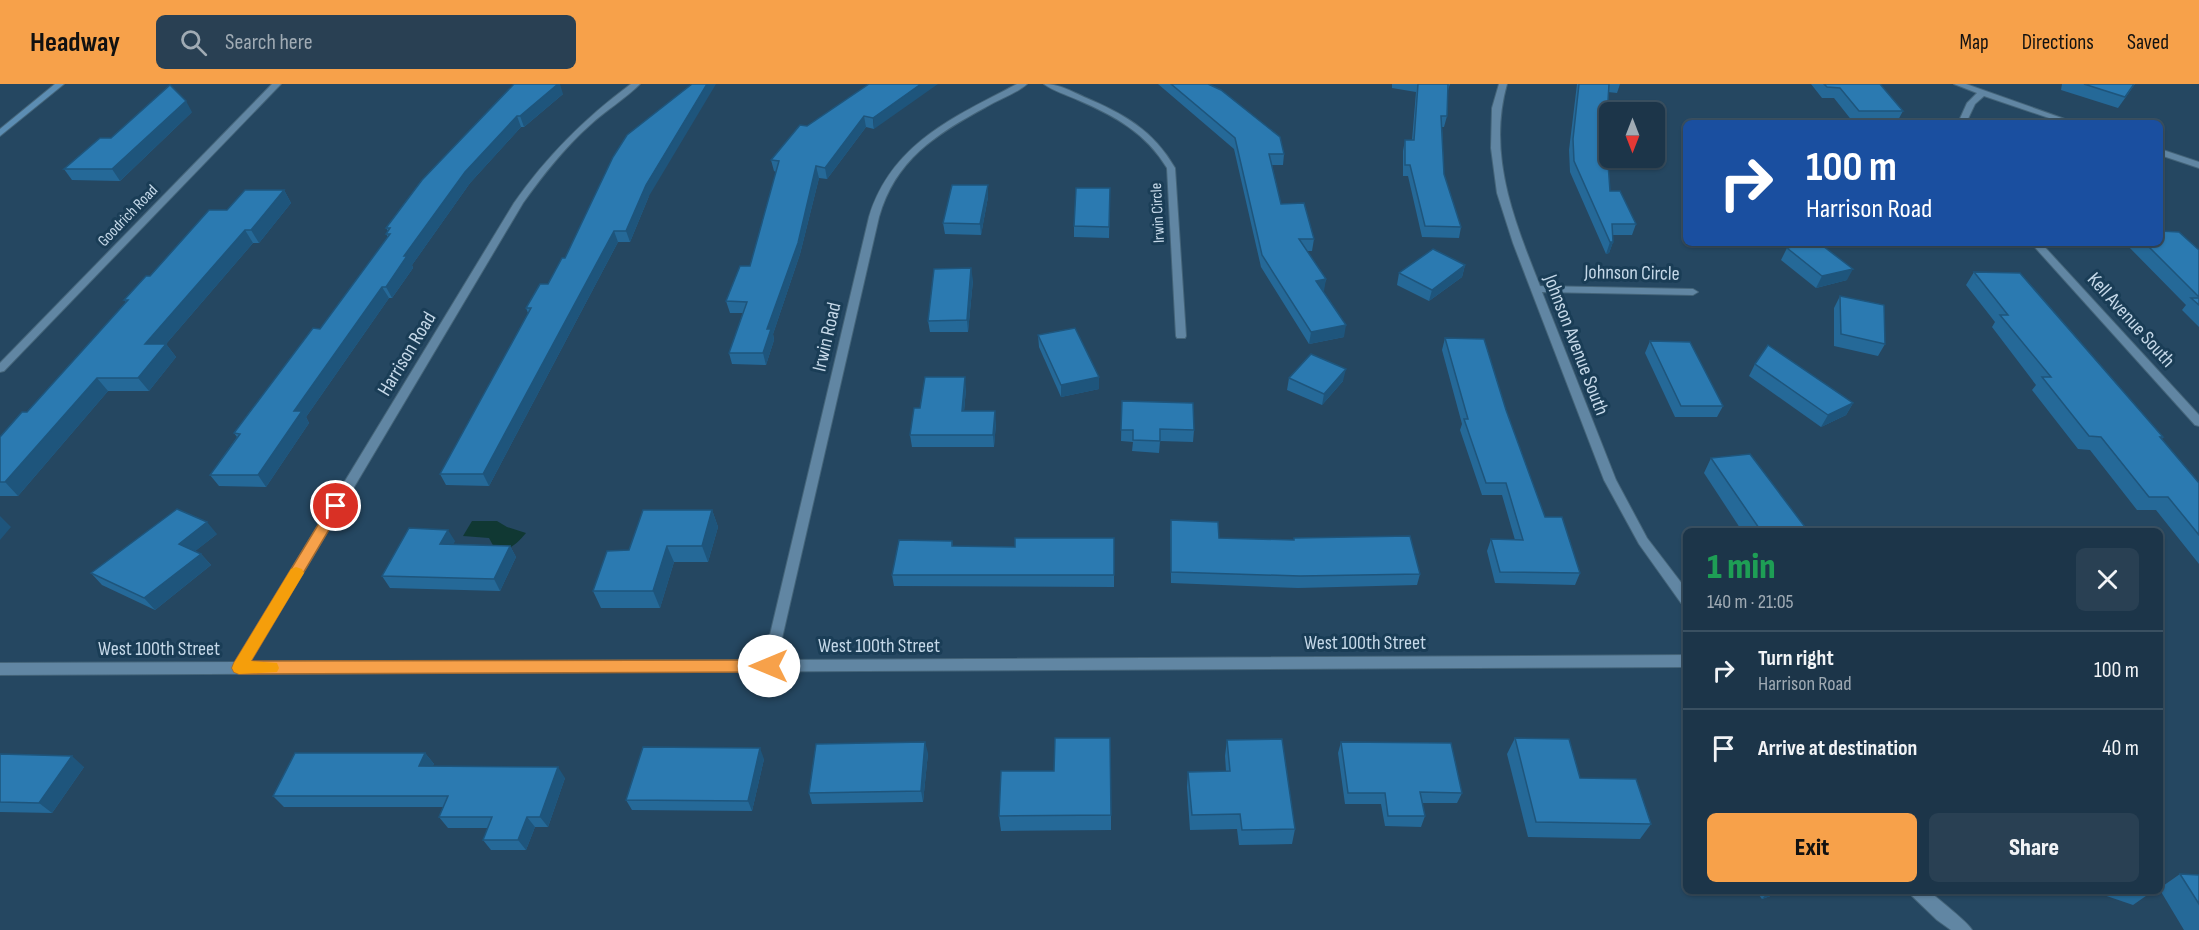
<!DOCTYPE html>
<meta charset="utf-8">
<style>
body{margin:0;font-family:"Sofia Sans Condensed",sans-serif;background:#294053;color:#f1f3f6;height:100vh;display:flex;flex-direction:column;font-size:22px;white-space:nowrap}
*{box-sizing:border-box;margin:0}
p{font-size:20px;color:#a0abb4}
.icon{flex:none;width:33px;height:33px;fill:none;stroke:currentColor;stroke-width:2;stroke-linecap:round;stroke-linejoin:round}
.map{position:relative;flex:1;overflow:hidden}
.details{position:absolute;left:1683px;top:444px;width:480px;height:366px;display:flex;flex-direction:column;background:#1c3549;border-radius:9px;box-shadow:0 2px 4px #0004,0 0 0 2px #3a5061}
.details>*{flex:none}
.hud{position:absolute;left:1683px;top:36px;width:480px;height:126px;border-radius:9px;box-shadow:0 2px 4px #0004,0 0 0 2px #3a5061;background:#1a4fa0;color:#fff;overflow:hidden}
.needle{width:39px;rotate:180deg}
.controls{position:absolute;left:1599px;top:18px;display:grid;gap:12px}
.controls a{display:grid;place-items:center;width:66px;height:66px;border-radius:9px;background:#1c3549;box-shadow:0 2px 4px #0004,0 0 0 2px #3a5061;font-size:30px}
.pin{position:absolute;display:grid;place-items:center;width:51px;height:51px;color:#fff;margin:-26px;border:3px solid #fff;border-radius:50%;box-shadow:0 2px 6px #0007}
.me{position:absolute;width:66px;margin:-33px;rotate:270deg;stroke-linejoin:round;filter:drop-shadow(0 0 4px #0008)}
.turn{display:flex;align-items:center;gap:21px;height:126px;padding:0 24px;font-size:27px}
.turn .icon{width:78px;height:78px;stroke-width:2.5}
.turn b{display:block;font-size:42px;line-height:51px}
.round{display:grid;place-items:center;flex:none;width:63px;height:63px;border-radius:9px;background:#294053}
.head{display:flex;align-items:center;justify-content:space-between;height:102px;padding:0 24px}
h1{font-size:36px;font-weight:800;line-height:45px;color:#1e9e55}
.primary-button{display:flex;gap:12px;margin-top:auto;padding:12px 24px}
.primary-button a{flex:1;height:69px;border-radius:9px;background:#f7a14a;color:#111;font-size:24px;font-weight:800;line-height:69px;text-align:center}
.primary-button a+a{background:#294053;color:#f1f3f6}
ul{padding:0;list-style:none}
li{display:flex;align-items:center;gap:18px;height:78px;padding:0 24px;border-top:2px solid #3a5061}
li div{flex:1}
li b{display:block;font-size:22px}
li em{font-style:normal}
header{display:flex;align-items:center;gap:36px;box-sizing:border-box;height:84px;padding:0 30px;background:#f7a14a;color:#111}
header strong{font-size:28px}
nav{display:flex;gap:33px;margin-inline-start:auto;font-size:21px}
.search{width:420px;height:54px;background:#294053;display:flex;align-items:center;gap:15px;box-sizing:border-box;padding:0 21px;border-radius:9px;color:#a0abb4;font-size:22px}
.map>svg:first-child{display:block}
.water{fill:#103833}
.lines{fill:none;stroke-linecap:round;stroke-linejoin:round}
.minor-casing{stroke:#446479;stroke-width:2}
.secondary-casing{stroke:#446479;stroke-width:2}
.minor{fill:#6186a3;fill-rule:evenodd}
.secondary{fill:#5c8db3;fill-rule:evenodd}
.wall{fill:#256998}
.shaded-wall{fill:#1e557c}
.building{fill:#2b7ab1;stroke:#1e557c;stroke-width:1.5}
.route{fill:#f7a14a;stroke:#a16930;stroke-width:1.5}
.slow{fill:#f59e0b}
.labels{text-anchor:middle;dominant-baseline:central;stroke-width:6;stroke-linejoin:round;paint-order:stroke}
.far-street-label{font-size:16px;fill:#c5d8e8;stroke:#1a3d56}
.street-label{font-size:20px;fill:#c5d8e8;stroke:#1a3d56}
</style>
<header>
<strong>Headway</strong>
<div class="search"><svg class="icon" aria-label="search" viewBox="0 0 24 24"><circle cx="10" cy="10" r="6"/><path d="M15 15l6 6"/></svg>Search here</div>
<nav><a>Map</a><a>Directions</a><a>Saved</a></nav>
</header>
<div class="map">
<svg width="2199" height="846" viewBox="0 0 2199 846">
<rect width="100%" height="100%" fill="#254761"/>
<path class="water" d="M472,437H497L507,443L526,449C516,460 511,467 495,465L489,454L463,452Z"/>
<g class="lines">
<g class="minor-casing">
<g id="minor">
<path d="M272,0H281L4,287L0,288V279Z"/>
<path d="M631,0H640C625,15 605,27 590,41C564,64 543,91 523,119L250,578L764,576L869,133C891,60 954,33 1017,0H1027C1016,10 999,15 986,23C936,50 895,76 879,133L777,576L1686,571V583L0,591V579L235,578L514,119C547,72 585,34 631,0Z"/>
<path d="M1044,0C1059,0 1071,7 1084,13C1124,30 1153,46 1175,84L1186,252L1185,254H1177L1176,252L1167,84C1146,49 1115,32 1078,16C1067,11 1053,7 1044,0Z"/>
<path d="M1499,0H1507C1487,71 1514,136 1540,202L1693,205L1698,208L1693,211L1542,208L1616,396L1647,454L1686,505V520L1681,519L1639,460L1604,396L1513,159L1497,109L1491,64L1492,24Z"/>
<path d="M1954,0H1966L2076,39H2064L1984,12L1975,20L1966,39H1958L1967,19L1977,9Z"/>
<path d="M2160,65L2199,78V84L2160,71Z"/>
<path d="M2031,159H2041L2199,331V342L2195,341Z"/>
<path d="M1910,807H1929C1938,815 1969,839 1972,846H1951L1937,836L1912,812Z"/>
</g>
</g>
<g class="secondary-casing">
<path id="secondary" d="M55,0H64L0,52V45Z"/>
</g>
<use href="#minor" class="minor"/>
<use href="#secondary" class="secondary"/>
</g>
<g class="wall">
<path d="M514,0L563,10L524,43H521L470,99L412,181L413,184L392,214H389L306,333L309,339L266,403L219,402L210,391L237,353L234,349L320,245L388,153L386,150L388,147L386,144Z"/>
<path d="M869,0L874,45L866,43L827,95L819,94L800,170L773,250L774,256L766,281L732,280L729,269L743,229H730L726,217L750,182L776,88L774,87L771,76L807,42Z"/>
<path d="M1158,0H1208L1284,70L1283,81H1272L1281,120L1314,155L1312,167H1306L1326,195L1323,207L1344,253L1309,260L1261,183L1234,65Z"/>
<path d="M1392,0H1450L1448,6L1447,32L1444,43H1442L1444,90L1461,143L1459,154L1422,153L1408,92H1403V67L1405,56H1412L1416,8L1392,4Z"/>
<path d="M1577,0H1620L1617,9L1608,8L1606,51L1610,107L1636,140L1632,151H1613V158L1609,169L1606,170L1570,88L1569,66Z"/>
<path d="M1811,0H1880L1903,27L1897,38H1853L1834,14H1822Z"/>
<path d="M2062,0H2135L2118,24L2061,6Z"/>
<path d="M192,28L120,97L72,96L64,85L111,54Z"/>
<path d="M1110,104L1109,154L1074,153V142Z"/>
<path d="M284,106L291,119L259,159H253L166,260L176,273L149,307H108L18,412H0V353L27,328L126,218L124,216L150,192Z"/>
<path d="M649,112L630,158H618L489,402L446,401L440,390L528,229L526,224L548,200L565,174Z"/>
<path d="M988,113L981,151L945,150L943,139Z"/>
<path d="M2125,159H2160L2199,166V243L2182,226L2186,221Z"/>
<path d="M1787,164L1847,196L1816,204L1781,176Z"/>
<path d="M1465,181L1462,193L1429,217L1397,201L1399,189Z"/>
<path d="M1974,188L2163,353L2162,355L2199,399V480L2156,426H2137L2090,366L2078,365L2032,306L2036,301L1992,243L1995,238L1966,201Z"/>
<path d="M973,196L968,248H930L928,237Z"/>
<path d="M1840,212L1885,260L1878,272L1834,262V224Z"/>
<path d="M1038,251L1099,305L1061,313L1039,263Z"/>
<path d="M1445,254L1506,326L1545,433L1580,489L1575,501L1495,499L1487,467L1491,455L1515,456L1502,411H1482L1460,346L1462,340L1442,266Z"/>
<path d="M1650,257L1723,322L1717,333H1675L1645,269Z"/>
<path d="M1755,280L1853,319L1846,331L1821,343L1749,292Z"/>
<path d="M1289,294L1343,297L1322,321L1287,306Z"/>
<path d="M966,305L964,327L996,339L994,363H912L910,351L920,324Z"/>
<path d="M1122,317L1194,346L1193,358L1160,357L1159,369L1132,367L1133,358L1121,357Z"/>
<path d="M1711,374L1808,447H1742L1704,389Z"/>
<path d="M712,426L718,443L708,478H674L660,524H601L593,507L629,466Z"/>
<path d="M1171,436L1219,454L1293,456L1294,454L1420,490L1417,501L1298,504L1171,499L1170,448Z"/>
<path d="M217,450L195,467L201,470L211,481L155,526L102,501L91,489Z"/>
<path d="M455,457L453,460L510,462L516,473L500,507L390,504L382,492Z"/>
<path d="M952,457L953,462L1015,463L1114,491V503L894,502L892,491Z"/>
<path d="M1515,654L1580,694L1651,740L1640,755L1528,753L1507,670Z"/>
<path d="M1227,656L1295,745L1292,760L1239,761L1237,745L1190,746L1187,703L1188,688L1226,687L1225,672Z"/>
<path d="M1341,658L1462,709L1457,719H1422L1425,732L1421,743L1385,742L1381,720H1345L1338,669Z"/>
<path d="M425,669L434,680L432,682L565,694L548,743H535L526,766H491L483,756L488,744H448L439,733L444,723H284L273,712Z"/>
<path d="M928,669L923,718L812,720L809,709Z"/>
<path d="M0,670L84,683L52,729L0,728Z"/>
<path d="M764,675L752,727L632,726L626,716Z"/>
<path d="M1111,731V746L1001,747L999,732Z"/>
<path d="M2180,790L2199,791V846H2184L2160,806V804Z"/>
<path d="M1756,807H1784L1762,815Z"/>
<path d="M2092,807H2153L2133,821Z"/>
</g>
<g class="shaded-wall">
<path d="M558,0H560L563,10L524,43L520,32Z"/>
<path d="M707,0H716L649,112L630,158L626,147L646,101Z"/>
<path d="M921,0H938L874,45L873,34Z"/>
<path d="M186,17L192,28L120,97L112,85Z"/>
<path d="M517,32L521,43L470,99L412,181L413,184L392,214L386,203L404,172L465,88Z"/>
<path d="M864,32L866,43L827,95L825,84Z"/>
<path d="M816,82L819,94L800,170L773,250L774,256L766,281L763,269L767,245Z"/>
<path d="M988,101V113L981,151L980,140Z"/>
<path d="M284,106L291,119L259,159L251,146Z"/>
<path d="M245,146L253,159L166,260L176,273L149,307L138,294L145,260Z"/>
<path d="M614,147L618,158L489,402L483,390Z"/>
<path d="M1610,158H1613L1609,169L1606,170Z"/>
<path d="M1465,181L1462,193L1429,217L1432,206Z"/>
<path d="M971,184L973,196L968,248L967,236Z"/>
<path d="M1853,185L1847,196L1816,204L1822,192Z"/>
<path d="M1326,195L1324,207L1314,209L1316,197Z"/>
<path d="M382,203L389,214L306,333L309,339L266,403L258,391L294,327Z"/>
<path d="M1346,241L1344,253L1309,260L1311,248Z"/>
<path d="M1346,285L1343,297L1322,321L1324,310Z"/>
<path d="M965,293L966,305L963,339L962,327Z"/>
<path d="M1099,293V305L1061,313V301Z"/>
<path d="M97,294L108,307L18,412L5,398Z"/>
<path d="M1853,319L1846,331L1821,343L1828,331Z"/>
<path d="M995,327L996,339L994,363L993,351Z"/>
<path d="M712,426L718,443L708,478L702,462Z"/>
<path d="M0,432L11,443L0,456Z"/>
<path d="M207,438L217,450L189,472L179,460Z"/>
<path d="M448,446L455,457L447,472L440,460Z"/>
<path d="M510,462L516,473L500,507L494,495Z"/>
<path d="M667,462L674,478L660,524L653,507Z"/>
<path d="M201,470L211,481L155,526L144,514Z"/>
<path d="M925,658L928,669L923,718L921,707Z"/>
<path d="M760,664L764,675L752,727L748,717Z"/>
<path d="M425,669L434,680L428,693L419,682Z"/>
<path d="M72,672L84,683L52,729L39,719Z"/>
<path d="M558,683L565,694L548,743L540,733Z"/>
<path d="M527,733L535,743L526,766L518,756Z"/>
<path d="M1769,807H1784L1762,815Z"/>
</g>
<g class="building">
<path d="M514,0H558L520,32H517L465,88L404,172H407L386,203H382L294,327H302L258,391H210L240,350L234,349L313,244L320,245L390,150H386L390,144H386L422,96Z"/>
<path d="M692,0H707L646,101L626,147H614L483,390H440L531,224H526L540,200H548L562,174H565L613,73L627,51Z"/>
<path d="M869,0H921L873,34L864,32L825,84L816,82L798,159L767,245H771L763,269H729L747,218L726,217L740,182H750L779,77L771,76L800,41L807,42Z"/>
<path d="M1171,0H1208L1221,6L1280,53L1284,70H1269L1281,120L1304,119L1314,155H1299L1326,195L1316,197L1346,241L1311,248L1262,171L1235,54Z"/>
<path d="M1418,0H1448L1447,32H1441L1444,90L1461,143L1425,142L1410,81H1405V56H1414Z"/>
<path d="M1579,0H1609L1606,51L1610,107H1620L1636,140H1612L1613,158H1610L1574,77L1573,55Z"/>
<path d="M1824,0H1880L1903,27H1859L1840,4L1827,3Z"/>
<path d="M2084,0H2134L2125,13Z"/>
<path d="M170,1L186,17L112,85H64L100,54H111Z"/>
<path d="M952,101H988L980,140L943,139Z"/>
<path d="M1076,104H1110L1109,143L1074,142Z"/>
<path d="M245,106H284L251,146H245L145,260H166L138,294H97L5,398H0V353L22,328H27L128,216H124L146,192H150L209,126H227Z"/>
<path d="M2160,147L2179,148L2199,166V213L2145,159H2160Z"/>
<path d="M1812,159H1819L1853,185L1822,192L1787,164Z"/>
<path d="M1433,165L1465,181L1432,206L1399,189Z"/>
<path d="M971,184L967,236L928,237L934,185Z"/>
<path d="M1974,188L2020,189L2163,353H2160L2199,399V451L2168,413H2149L2101,353L2089,352L2042,293H2051L2000,231H2008Z"/>
<path d="M1840,212L1884,221L1885,260L1841,250Z"/>
<path d="M2191,214H2199V221Z"/>
<path d="M1075,244L1099,293L1061,301L1038,251Z"/>
<path d="M1445,254L1484,255L1506,326L1545,433H1562L1580,489L1500,488L1491,455L1523,456L1506,399H1486L1464,335H1468Z"/>
<path d="M1650,257L1690,258L1723,322H1681Z"/>
<path d="M1768,261L1853,319L1828,331L1755,280Z"/>
<path d="M1311,270L1346,285L1324,310L1289,294Z"/>
<path d="M925,293H965L962,327H995L993,351H910L914,324H920Z"/>
<path d="M1122,317L1193,319L1194,346L1160,345V357L1133,356V346H1121Z"/>
<path d="M1750,370L1808,447H1761L1711,374Z"/>
<path d="M177,425L207,438L179,460L201,470L144,514L91,489Z"/>
<path d="M643,426H712L702,462H667L653,507H593L607,467L629,466Z"/>
<path d="M1171,436L1218,438L1219,454L1294,456V454L1410,452L1420,490L1300,492L1171,488Z"/>
<path d="M409,444L448,446L440,460L510,462L494,495L382,492Z"/>
<path d="M1015,454H1114V491H892L899,456L952,457V462L1015,463Z"/>
<path d="M1055,654H1110L1111,731L999,732L1001,687H1054Z"/>
<path d="M1515,654L1569,655L1580,694L1636,695L1651,740L1536,738Z"/>
<path d="M1282,655L1295,745L1242,746L1240,730L1192,731L1188,688L1230,687L1227,656Z"/>
<path d="M925,658L921,707L809,709L816,660Z"/>
<path d="M1341,658L1451,659L1462,709L1420,708L1425,732H1388L1385,709H1348Z"/>
<path d="M643,663L760,664L748,717L626,716Z"/>
<path d="M295,669H425L419,682L558,683L540,733H527L518,756H483L492,733H439L448,712H273Z"/>
<path d="M0,670L72,672L39,719L0,718Z"/>
<path d="M2180,790L2199,791V820Z"/>
</g>
<path class="route" d="M336,417L343,422L251,577L769,576L774,577L776,582L774,586L769,588L239,590L234,588L232,584L234,579L332,418Z"/>
<path class="slow" d="M296,483L302,485L304,489L251,577L277,579L279,584L277,588L239,590L234,588L232,584L234,579L291,485Z"/>
<g class="labels">
<g class="far-street-label">
<text transform="translate(1158 129) rotate(-93)">Irwin Circle</text>
<text transform="translate(128 132) rotate(-46)">Goodrich Road</text>
</g>
<g class="street-label">
<text transform="translate(1632 189) rotate(1)">Johnson Circle</text>
<text transform="translate(2131 236) rotate(48)">Kell Avenue South</text>
<text transform="translate(827 253) rotate(-77)">Irwin Road</text>
<text transform="translate(1576 261) rotate(69)">Johnson Avenue South</text>
<text transform="translate(407 270) rotate(-59)">Harrison Road</text>
<text x="1365" y="559">West 100th Street</text>
<text x="879" y="562">West 100th Street</text>
<text x="159" y="565">West 100th Street</text>
</g>
</g>
</svg>
<div class="controls">
<a><svg class="needle" viewBox="-14 -14 28 28"><path d="M0-13l5 13h-10z" fill="#e53935"/><path d="M0 13l5-13h-10z" fill="#a0abb4"/></svg></a>
</div>
<div class="pin" style="left:336px;top:422px;background:#d93025"><svg class="icon" aria-label="arrive" viewBox="0 0 24 24"><path d="M6 21V4h12l-3 4 3 4H6"/></svg></div>
<svg class="me" style="left:769px;top:582px" viewBox="-20 -20 40 40"><circle r="19" fill="#fff"/><path d="M0-13L10 11 0 6-10 11z" fill="#f7a14a"/></svg>
<div class="hud">
<div class="turn"><svg class="icon" aria-label="right" viewBox="0 0 24 24"><path d="M7 20v-9h11M14 6l5 5-5 5"/></svg><div><b>100 m</b>Harrison Road</div></div>
</div>
<section class="details">
<div class="head"><div><h1>1 min</h1><p>140 m · 21:05</p></div><a class="round"><svg class="icon" aria-label="close" viewBox="0 0 24 24"><path d="M6 6l12 12M18 6L6 18"/></svg></a></div>
<ul>
<li><svg class="icon" aria-label="right" viewBox="0 0 24 24"><path d="M7 20v-9h11M14 6l5 5-5 5"/></svg><div><b>Turn right</b><p>Harrison Road</p></div><em>100 m</em></li>
<li><svg class="icon" aria-label="arrive" viewBox="0 0 24 24"><path d="M6 21V4h12l-3 4 3 4H6"/></svg><div><b>Arrive at destination</b></div><em>40 m</em></li>
</ul>
<div class="primary-button"><a>Exit</a><a>Share</a></div>
</section>
</div>
